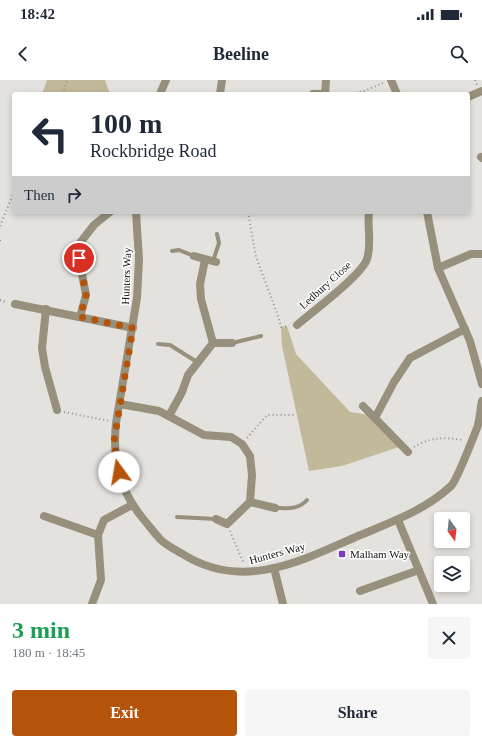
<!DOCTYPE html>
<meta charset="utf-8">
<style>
body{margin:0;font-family:Georgia,serif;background:#f6f6f7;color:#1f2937;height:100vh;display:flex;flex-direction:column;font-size:15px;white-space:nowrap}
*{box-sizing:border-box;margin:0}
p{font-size:13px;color:#747a83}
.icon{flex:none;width:22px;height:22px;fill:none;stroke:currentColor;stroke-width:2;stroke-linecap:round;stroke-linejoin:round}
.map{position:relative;height:524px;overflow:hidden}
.panel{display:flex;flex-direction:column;background:#fff;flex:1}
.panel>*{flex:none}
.top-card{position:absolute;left:12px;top:12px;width:458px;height:122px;border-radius:4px;box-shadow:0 2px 6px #0003;background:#fff;color:#1f2937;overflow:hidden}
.needle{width:26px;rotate:165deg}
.buttons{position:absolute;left:434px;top:432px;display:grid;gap:8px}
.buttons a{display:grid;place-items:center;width:36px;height:36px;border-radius:4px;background:#fff;box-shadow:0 2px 6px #0003;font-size:20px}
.pin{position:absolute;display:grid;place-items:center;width:34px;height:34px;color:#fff;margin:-17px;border:2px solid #fff;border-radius:50%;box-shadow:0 1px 4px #0007}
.me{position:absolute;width:44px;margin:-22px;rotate:347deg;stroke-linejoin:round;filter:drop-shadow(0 0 3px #0008)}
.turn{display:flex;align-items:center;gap:14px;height:84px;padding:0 12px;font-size:18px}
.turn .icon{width:52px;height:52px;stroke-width:2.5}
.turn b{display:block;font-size:28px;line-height:34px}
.then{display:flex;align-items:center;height:38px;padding:0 12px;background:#0003;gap:8px;font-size:15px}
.round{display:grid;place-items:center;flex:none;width:42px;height:42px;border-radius:4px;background:#f6f6f7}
.overview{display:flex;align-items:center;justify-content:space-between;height:68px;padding:0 12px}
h1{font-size:24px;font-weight:800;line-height:30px;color:#1e9e55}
.primary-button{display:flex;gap:8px;margin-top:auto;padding:8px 12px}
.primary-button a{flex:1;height:46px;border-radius:4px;background:#b45309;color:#fff;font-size:16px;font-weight:800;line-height:46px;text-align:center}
.primary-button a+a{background:#f6f6f7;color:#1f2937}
.status{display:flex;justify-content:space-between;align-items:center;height:28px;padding:0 20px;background:#fff;direction:ltr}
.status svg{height:11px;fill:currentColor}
header{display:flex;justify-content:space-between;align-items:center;height:52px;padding:0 12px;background:#fff;font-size:18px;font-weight:800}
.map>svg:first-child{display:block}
.green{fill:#c2b99b}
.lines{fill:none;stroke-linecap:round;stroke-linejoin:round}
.path{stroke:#93928e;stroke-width:2;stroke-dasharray:1 3;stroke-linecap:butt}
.lane{stroke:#96907c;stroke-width:4}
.street{stroke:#96907c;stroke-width:8}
.route{stroke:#b45309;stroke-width:7;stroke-dasharray:0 12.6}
.poi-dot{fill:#7a3fb4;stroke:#fff;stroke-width:1.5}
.labels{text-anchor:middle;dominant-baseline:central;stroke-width:3;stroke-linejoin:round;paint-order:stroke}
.street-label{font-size:11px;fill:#151513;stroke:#fff}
.poi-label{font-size:11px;fill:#151513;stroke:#fff;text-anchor:start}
</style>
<div class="status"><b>18:42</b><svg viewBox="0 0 49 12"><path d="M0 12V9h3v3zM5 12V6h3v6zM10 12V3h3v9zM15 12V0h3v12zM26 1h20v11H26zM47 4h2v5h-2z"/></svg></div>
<header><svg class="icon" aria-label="back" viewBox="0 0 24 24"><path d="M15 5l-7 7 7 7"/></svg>Beeline<svg class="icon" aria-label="search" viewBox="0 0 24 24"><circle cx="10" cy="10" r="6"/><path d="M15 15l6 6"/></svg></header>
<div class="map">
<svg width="482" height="524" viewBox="0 0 482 524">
<rect width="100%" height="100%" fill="#e4e2de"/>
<g class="green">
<path d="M47,0H105L110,14H42Z"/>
<path d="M287,246L296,274L350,332L369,335L399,367L342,386L309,391L282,266L281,247Z"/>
</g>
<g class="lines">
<g class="path">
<path d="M475,0L477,5"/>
<path d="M63,14L67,0"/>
<path d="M348,14L364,11L383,3"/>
<path d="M248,132L256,177L277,233L281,247L289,246"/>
<path d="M0,146L14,112"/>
<path d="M0,160V161"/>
<path d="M0,220L6,222"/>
<path d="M64,332L109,341"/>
<path d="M247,358L267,335H296"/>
<path d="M414,367C430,357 445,357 463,360"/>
<path d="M230,451L243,482"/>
</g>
<g class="lane">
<path d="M172,171L179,170L194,176"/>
<path d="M213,181L219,163L217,154"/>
<path d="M232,263L261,256"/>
<path d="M158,264L170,265L197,282"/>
<path d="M275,428C288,428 298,430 307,420"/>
<path d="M177,437L216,439"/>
</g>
<g class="street">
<path d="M391,0L397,14"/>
<path d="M160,14L166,0"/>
<path d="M220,14L222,0"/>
<path d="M313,14H326"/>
<path d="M325,14L326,0"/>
<path d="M468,17L482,11"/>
<path d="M481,77L482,78"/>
<path d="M136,132L139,179L137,218L116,343C112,381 120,412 145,441C150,447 155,454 161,460C166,465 174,469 181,473C241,512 299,482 358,456C391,442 424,431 451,406C457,400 473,358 477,348C480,340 480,330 482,321"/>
<path d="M427,132L438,188L470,261L482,304"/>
<path d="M194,176L216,182"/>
<path d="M438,188L471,174H482"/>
<path d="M15,224L133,248"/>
<path d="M46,229L42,268L45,287L57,330"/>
<path d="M80,237L86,215L79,178L80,163L94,145L110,132"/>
<path d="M297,245C312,232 362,195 367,179C372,163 367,147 369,132"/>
<path d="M213,263H232"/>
<path d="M120,324L159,331L204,355L231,357L242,364L250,376L252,395L250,422L227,444L216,439"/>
<path d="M363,326L408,372"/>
<path d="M169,336L182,312L188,295L213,263L201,219L200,204L205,180"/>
<path d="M375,338L394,302L410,278L465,249"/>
<path d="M250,422L275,428"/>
<path d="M44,436L98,455"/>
<path d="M398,440L433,524"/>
<path d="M274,488L283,524"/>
<path d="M360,511L419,490"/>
<path d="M92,524L101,500L98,455L104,440L132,425"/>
</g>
</g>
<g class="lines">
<path class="route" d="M79,178L86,215L80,237L133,248L114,361L119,392"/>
</g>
<rect class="poi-dot" x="338" y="470" width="8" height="8" rx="2"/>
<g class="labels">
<g class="street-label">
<text transform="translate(126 196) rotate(-88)">Hunters Way</text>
<text transform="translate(325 205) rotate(-42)">Ledbury Close</text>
<text transform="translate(277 473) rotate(-15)">Hunters Way</text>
</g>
<g class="poi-label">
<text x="350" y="474">Malham Way</text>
</g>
</g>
</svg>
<div class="buttons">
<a><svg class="needle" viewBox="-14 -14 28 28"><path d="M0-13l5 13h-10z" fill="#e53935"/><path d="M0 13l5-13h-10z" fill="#747a83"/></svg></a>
<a><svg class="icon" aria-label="layers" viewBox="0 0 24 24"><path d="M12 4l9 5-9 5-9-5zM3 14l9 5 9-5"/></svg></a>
</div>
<div class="pin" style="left:79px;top:178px;background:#d93025"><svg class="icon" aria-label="arrive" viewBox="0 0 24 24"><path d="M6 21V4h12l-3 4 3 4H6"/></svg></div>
<svg class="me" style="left:119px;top:392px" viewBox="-20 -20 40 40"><circle r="19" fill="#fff"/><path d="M0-13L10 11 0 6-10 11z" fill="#b45309"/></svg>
<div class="top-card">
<div class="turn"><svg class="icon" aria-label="left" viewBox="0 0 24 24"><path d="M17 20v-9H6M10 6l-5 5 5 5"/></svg><div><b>100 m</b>Rockbridge Road</div></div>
<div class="then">Then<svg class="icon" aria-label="right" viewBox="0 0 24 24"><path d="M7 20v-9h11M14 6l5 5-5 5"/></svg></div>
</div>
</div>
<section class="panel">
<div class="overview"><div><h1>3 min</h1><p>180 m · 18:45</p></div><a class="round"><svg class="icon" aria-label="close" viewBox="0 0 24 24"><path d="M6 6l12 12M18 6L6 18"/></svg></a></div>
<div class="primary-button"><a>Exit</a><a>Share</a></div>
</section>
